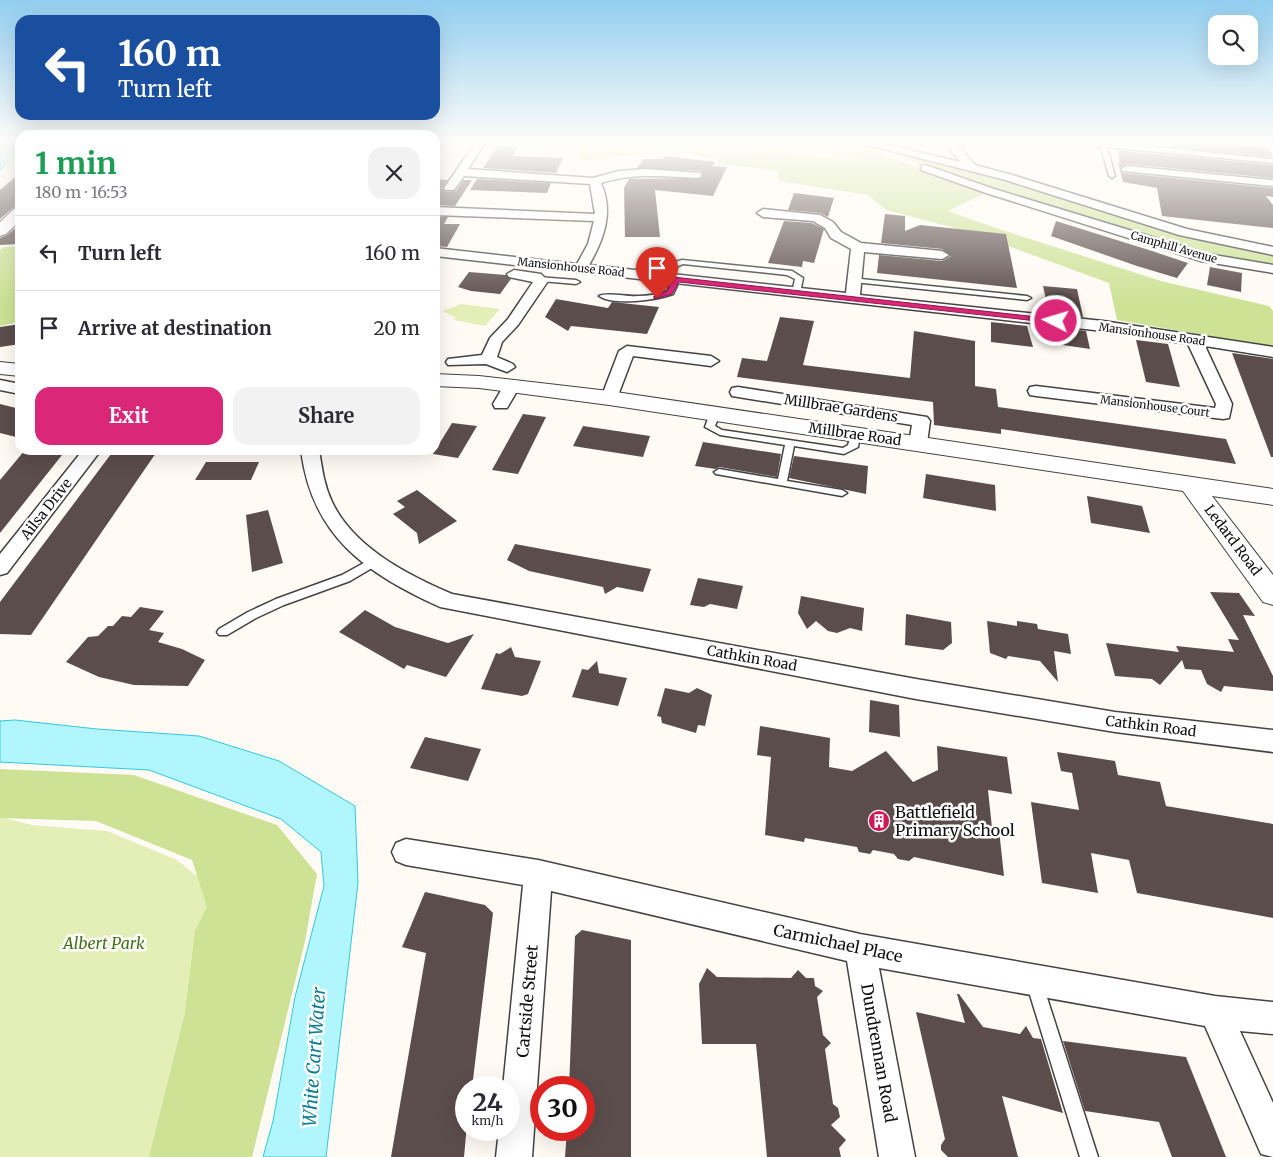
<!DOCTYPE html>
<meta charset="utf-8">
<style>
body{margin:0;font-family:Merriweather,serif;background:#f2f2f3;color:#2b2b33;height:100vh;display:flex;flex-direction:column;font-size:19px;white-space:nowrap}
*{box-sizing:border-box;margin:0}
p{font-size:16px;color:#7c7c81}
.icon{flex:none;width:28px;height:28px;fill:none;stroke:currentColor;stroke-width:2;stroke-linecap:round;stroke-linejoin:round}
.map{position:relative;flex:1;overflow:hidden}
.drawer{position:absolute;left:15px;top:130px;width:425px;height:325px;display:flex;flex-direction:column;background:#fff;border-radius:15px;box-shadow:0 5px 20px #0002}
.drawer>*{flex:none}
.top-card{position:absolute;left:15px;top:15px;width:425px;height:105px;border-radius:15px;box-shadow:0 5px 20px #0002;background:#1a4fa0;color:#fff;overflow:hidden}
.tools{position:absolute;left:1208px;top:15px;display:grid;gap:10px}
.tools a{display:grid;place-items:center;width:50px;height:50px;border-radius:10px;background:#fff;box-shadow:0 5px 20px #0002;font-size:25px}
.speed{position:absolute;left:455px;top:1076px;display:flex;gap:10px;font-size:25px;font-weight:700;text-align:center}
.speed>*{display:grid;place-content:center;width:65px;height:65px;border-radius:50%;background:#fff;box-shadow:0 5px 20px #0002;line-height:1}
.speed small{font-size:12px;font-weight:400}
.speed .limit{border:8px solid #d22;background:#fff;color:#111}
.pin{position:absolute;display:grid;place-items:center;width:42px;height:42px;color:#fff;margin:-51px -21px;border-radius:50% 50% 50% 0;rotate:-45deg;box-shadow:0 0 5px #0007}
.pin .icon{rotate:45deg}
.me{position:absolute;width:55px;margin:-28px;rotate:275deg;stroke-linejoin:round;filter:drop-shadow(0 0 4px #0008)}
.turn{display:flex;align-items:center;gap:18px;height:105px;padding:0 20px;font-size:22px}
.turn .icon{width:65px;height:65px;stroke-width:2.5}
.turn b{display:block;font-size:35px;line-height:42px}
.round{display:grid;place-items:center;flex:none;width:52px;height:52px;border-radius:15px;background:#f2f2f3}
.head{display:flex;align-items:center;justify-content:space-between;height:85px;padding:0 20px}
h1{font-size:30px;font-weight:700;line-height:38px;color:#1e9e55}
.cta{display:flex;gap:10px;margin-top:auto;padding:10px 20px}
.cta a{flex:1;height:58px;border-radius:15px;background:#db2777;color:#fff;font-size:20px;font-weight:700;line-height:58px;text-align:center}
.cta a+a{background:#f2f2f3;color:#2b2b33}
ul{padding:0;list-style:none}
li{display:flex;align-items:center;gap:15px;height:75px;padding:0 20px;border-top:1px solid #e1e1e2}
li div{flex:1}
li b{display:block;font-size:19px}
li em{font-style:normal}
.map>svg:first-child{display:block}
.green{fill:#e4efb8}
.forest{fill:#cde295}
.water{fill:#b2f6fd;stroke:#31c8dc}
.building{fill:#5b4d4b}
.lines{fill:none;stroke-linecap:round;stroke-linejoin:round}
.service-casing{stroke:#434343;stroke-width:3}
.minor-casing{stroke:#434343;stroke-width:3}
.tertiary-casing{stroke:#434343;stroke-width:2}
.service{fill:#fff;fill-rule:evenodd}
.minor{fill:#fff;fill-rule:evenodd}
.tertiary{fill:#fff;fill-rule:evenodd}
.route{fill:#db2777;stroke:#8e194d}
.labels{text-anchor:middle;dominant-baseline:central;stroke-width:5;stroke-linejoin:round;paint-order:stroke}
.far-street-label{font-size:11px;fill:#101010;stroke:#fff}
.street-label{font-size:14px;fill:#101010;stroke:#fff}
.near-poi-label{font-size:16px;fill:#101010;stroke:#fff;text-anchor:start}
.near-park-label{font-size:16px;font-style:italic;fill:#437118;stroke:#fff}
.near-street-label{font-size:16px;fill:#101010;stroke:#fff}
.near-water-label{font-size:18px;font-style:italic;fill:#0b7d92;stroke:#fff}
</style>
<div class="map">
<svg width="1273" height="1157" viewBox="0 0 1273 1157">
<rect width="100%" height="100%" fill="#fffaf4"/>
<g class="green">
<path d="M720,142H831L828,143L865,161L801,155L758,144L732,147Z"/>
<path d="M461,304L500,309L485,326L454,320L455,317L443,311Z"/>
<path d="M0,817L32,825L107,831L177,860L225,899L176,1157H0Z"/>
</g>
<g class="forest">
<path d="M596,142H720L732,147L758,144L801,155L863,161L827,143L841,145L853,142L873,147L892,158L985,193L948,211L993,227L1161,281L1269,306L1273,311V347L1117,320L1109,283L970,232L886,210L868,195L779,181L778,171L718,164V160L714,159L675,150L580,161L575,149L598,143Z"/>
<path d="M895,152L959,166L1273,254V265L1212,257L1168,245L937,171L903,158Z"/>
<path d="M20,246V322L0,326V250L3,247Z"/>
<path d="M0,769L134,775L277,825L317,874L305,941L252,1157H149L185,1013L195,931L207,907L192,860L96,821L0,818Z"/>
</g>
<g class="water">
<path d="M1,142H20V146L0,171Z"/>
<path d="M15,720L97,729L199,736L279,761L355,806L358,883L326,1157H263L273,1121L295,997L324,886L321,852L281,819L149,770L0,762V721Z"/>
</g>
<g class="building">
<path d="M1168,142H1207L1269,148L1273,157L1170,147Z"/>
<path d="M498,145L518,146L513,156L563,158L556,173L483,168Z"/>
<path d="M1117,150L1273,165V178L1127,164L1119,168L1118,162H1120Z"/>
<path d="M665,156L715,162L712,166L727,167L713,196L655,190L660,237H625L624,188L629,179L702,178L701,171L637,168L644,159H664Z"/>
<path d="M1120,170L1123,173L1273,188V197L1266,196L1273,205V228L1162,216L1157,188L1123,182Z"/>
<path d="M20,173V205L13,208L0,219V190Z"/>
<path d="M435,179L448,180L442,188L446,192L456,191L463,180H472L455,206L435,205Z"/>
<path d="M477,179L551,183L547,193L470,190Z"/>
<path d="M794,193L834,198L828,217L820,213L788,210Z"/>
<path d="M885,214L905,216V231L920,225L1006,234L1017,288L877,273L879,255L942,261L951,256L942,249L881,243Z"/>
<path d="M435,217H448L444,224H460L447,247L435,246Z"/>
<path d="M784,221L812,223L824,229L814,263L803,261L802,267L768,263Z"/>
<path d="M1056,221L1152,251L1188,263L1177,278L1137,266L1051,236Z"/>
<path d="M20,224V244L0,245V238L7,235Z"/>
<path d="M1210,267L1242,273L1241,292L1207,285Z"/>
<path d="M469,272L506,275L511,279L500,294L471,291L458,287Z"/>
<path d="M1043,286L1077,289L1083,317L1049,313Z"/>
<path d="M556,299L608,308L612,302L659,307L647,334L571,326L568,331L545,317Z"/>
<path d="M780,317L814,321L803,365L910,378L914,331L975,341V386L996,389L998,407L1226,439L1236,464L1001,429V434L934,425L933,402L737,377L742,358L767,361Z"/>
<path d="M991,322L1027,326L1033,347L991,342Z"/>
<path d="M20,324V344L0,347V327Z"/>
<path d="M1052,327L1086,331L1090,349L1056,344Z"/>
<path d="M1136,340L1168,344L1180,387L1146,382Z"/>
<path d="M1232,353L1273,359V457H1271Z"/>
<path d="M0,404L20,409V438L0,433Z"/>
<path d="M523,414L546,417L518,474L492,470Z"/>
<path d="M452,423L477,426L458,458L433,454Z"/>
<path d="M583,426L650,436L643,457L573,446Z"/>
<path d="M703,442L781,454L777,477L719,467L716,469L695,466Z"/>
<path d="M25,450H66L0,533V480Z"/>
<path d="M114,450H158L31,635L0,634V602Z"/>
<path d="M794,456L868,466L866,494L789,478Z"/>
<path d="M206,462H259L251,480H195Z"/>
<path d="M926,474L995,485L996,511L923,498Z"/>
<path d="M417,490L457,521L419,544L417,533L393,514L405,507L397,501Z"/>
<path d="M1087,496L1142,506L1150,533L1091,523Z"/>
<path d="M268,510L283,563L252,572L246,515Z"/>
<path d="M515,544L585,557L651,569L643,592L617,587L605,594L603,587L529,571L507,560Z"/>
<path d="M698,578L743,586L737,609L710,604L704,607L690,605Z"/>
<path d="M1210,592L1239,593L1255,616L1243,615L1273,676V691L1224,686L1221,692L1207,684L1201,670L1185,669L1182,660L1160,685L1152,679L1115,676L1106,643L1179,652L1176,646L1234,652L1228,639L1239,640Z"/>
<path d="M801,596L864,608L862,631L850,628L837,633L828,631L816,621L807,629L798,613Z"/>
<path d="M140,607L164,611L149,630L164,633L158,642L182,649L205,660L188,686L134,685L99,677L66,662L88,637L98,636L108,626H113L122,616L131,617Z"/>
<path d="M365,610L395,627L448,643L474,634L446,677L407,665L404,669L339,632Z"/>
<path d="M906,614L951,622L952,643L943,650L905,645Z"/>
<path d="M987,621L1017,626V621L1037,624L1038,629L1068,634L1071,654L1054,651L1058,682L1040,661L1008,656L1006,659L990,653Z"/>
<path d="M511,647L515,657L541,661L528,694L522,696L481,689L496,653L500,654Z"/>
<path d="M597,661L599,673L627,678L618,706L572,697L582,669L588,670Z"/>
<path d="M665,688L689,693L697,688L712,695L705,726L698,725L696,733L662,723L661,717L657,716Z"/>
<path d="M870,700L899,705L900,737L869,732Z"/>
<path d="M760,726L830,738L829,767L852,771L886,751L913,782L938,770L937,746L1007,757L1012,794L988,790L992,828L999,830L1004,876L914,857L909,861L898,859L894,854L873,850L870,854L859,852L857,847L805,838L804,842L765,835L771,757L757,755Z"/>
<path d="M425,737L481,749L468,781L410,768Z"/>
<path d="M1057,752L1115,761L1118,775L1160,782L1166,806L1273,824V918L1137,893L1129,860L1091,853L1098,893L1042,883L1031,802L1079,810L1072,773L1061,771Z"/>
<path d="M425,892L485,905L493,913L472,1088H466V1135L464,1157H391L426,953L402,947Z"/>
<path d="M582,930L631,940V1157H565L567,1130H584V1088H569L575,936Z"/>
<path d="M707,968L717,977L791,978L798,970L806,978H814L815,986L823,991L817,997L823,1035L831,1043L825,1049L833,1104L838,1108L840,1117L831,1125L846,1140L839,1148L841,1157H767L756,1044H702L699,984Z"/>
<path d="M957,994H959L983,1027L1020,1034L1026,1026L1033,1038L1041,1039L1063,1113L1002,1096L1018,1157H948L941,1150V1145L945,1139L916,1012L965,1023Z"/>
<path d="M1063,1041L1186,1057L1226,1157H1172L1159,1122L1085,1111Z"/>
</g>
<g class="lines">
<g class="service-casing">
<g id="service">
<path d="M1067,142H1106L1273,159V163L1107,147L1115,176L1112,178L1109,176L1101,147Z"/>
<path d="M682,260L792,271L803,278L800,293L796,295L792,293L795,279L787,275L683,264L678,266L671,280H665L664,278L672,263Z"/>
<path d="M538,277L576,280L580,282L576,284L541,281H538Z"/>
<path d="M673,277L680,279L673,294C656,300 614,306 599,296C606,292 629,297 639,296C649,296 658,294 667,291Z"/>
<path d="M851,278L1027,296L1031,298L1027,300L854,282H851Z"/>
<path d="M715,410L720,413L715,426L722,430L843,448L848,445L852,432H858L860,434L858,447L844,454L794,446L787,481L842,490L847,493L842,496L716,474L714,472L719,469L778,479L785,445L720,435L705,427L710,413Z"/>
<path d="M373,558L377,559L379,562L377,565L350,581L284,605L256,618L227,635H219L217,632L219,629L248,612L276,599L342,575Z"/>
<path d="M1034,974L1040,976L1042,982L1098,1157H1080L1026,982L1028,976Z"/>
</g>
</g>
<g class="minor-casing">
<g id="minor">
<path d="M476,142H486L468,169L593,178L619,171L645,169L701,173V177L697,178C665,176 632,173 601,183C614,212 604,239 589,265L846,293L851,249L831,238L825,228L813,221L763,217L757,213L763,209L820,215L833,222L841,232L861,243L942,251L949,255L942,259L864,252L860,295L1103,321L1273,347V357L1205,346L1232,404L1229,418L1223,419L1036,396L1030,395L1028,391L1030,387L1036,386L1215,408L1216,404L1188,344L1103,331L435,256V248L577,264L588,244L594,221L435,215V207L595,214L590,184L464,176L454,190H446L444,188Z"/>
<path d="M856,142H876L960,162L944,142H955L975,165L1009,174L1187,229L1273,247V255L1179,235L1002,179Z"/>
<path d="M925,165L994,189L1208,254L1273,265V273L1201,261L986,193L921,170V166Z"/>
<path d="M1127,166L1273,180V186L1123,171L1121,169Z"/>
<path d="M514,270L541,274L548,281L518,325L502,342L497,357L513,364L515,367L507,372L486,364L448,365L446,362L448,359L482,355L490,338L508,319L533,282L509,277L507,274Z"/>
<path d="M627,346L711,356L719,361L711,366L633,356L617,398L615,402H603L601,398L619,351Z"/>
<path d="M0,380L20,384V394L0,390Z"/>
<path d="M512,381L518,382L520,386L507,408H495L493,404L506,382Z"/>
<path d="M738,387L927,417L930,421L927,443L924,447H912L909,443L912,425L732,396L730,392L732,388Z"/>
<path d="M83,450H101L7,573L0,575V554Z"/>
<path d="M301,450H319C322,468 324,485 332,502C354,548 408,575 452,594L916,679L1115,712L1273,730V752L1115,732L916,699L440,607C366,573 312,537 301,450Z"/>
<path d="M406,839L538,860L860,934L1215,996L1273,1002V1034L1240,1031L1273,1103V1157L1261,1154L1205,1026L879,968L915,1157H879L847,961L551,891L532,1157H496L499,1130H509V1088H503L523,885L406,865L396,861L392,852L396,843Z"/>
</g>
</g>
<g class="tertiary-casing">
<g id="tertiary">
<path d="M20,207V221L6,234L0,236V222L14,209Z"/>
<path d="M0,362L20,364V376L0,374Z"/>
<path d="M435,374L479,376L609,391L1273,489V505L1212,496L1273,575V605L1263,602L1183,491L609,405L479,388L435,386Z"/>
</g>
</g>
<use href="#service" class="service"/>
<use href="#minor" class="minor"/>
<use href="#tertiary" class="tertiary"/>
</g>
<linearGradient id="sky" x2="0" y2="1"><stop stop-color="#92cef0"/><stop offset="0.47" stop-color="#fffdfa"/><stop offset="1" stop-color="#fffdfa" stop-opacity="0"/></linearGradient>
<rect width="1273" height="304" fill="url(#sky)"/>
<path class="route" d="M673,277L1056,319L1060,321L1056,323L679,282L672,294L654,299V296L667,291Z"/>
<defs>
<g id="building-disc" transform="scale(1.125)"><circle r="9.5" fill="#d11755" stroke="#fff"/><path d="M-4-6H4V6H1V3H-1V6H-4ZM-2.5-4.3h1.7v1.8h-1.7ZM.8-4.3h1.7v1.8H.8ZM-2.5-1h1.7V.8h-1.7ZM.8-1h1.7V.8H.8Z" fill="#fff"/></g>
</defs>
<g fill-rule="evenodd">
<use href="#building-disc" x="879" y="821"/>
</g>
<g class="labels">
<g class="far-street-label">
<text transform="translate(1174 247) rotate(16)">Camphill Avenue</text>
<text transform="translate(571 267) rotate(6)">Mansionhouse Road</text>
<text transform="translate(1152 334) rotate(8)">Mansionhouse Road</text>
<text transform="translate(1155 406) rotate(7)">Mansionhouse Court</text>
</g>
<g class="street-label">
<text transform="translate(841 408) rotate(9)">Millbrae Gardens</text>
<text transform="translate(855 434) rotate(8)">Millbrae Road</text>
<text transform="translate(46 509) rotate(-52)">Ailsa Drive</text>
<text transform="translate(1233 540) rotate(53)">Ledard Road</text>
<text transform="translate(752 658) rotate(10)">Cathkin Road</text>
<text transform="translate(1151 726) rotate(7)">Cathkin Road</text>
</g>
<g class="near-poi-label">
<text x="895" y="812">Battlefield<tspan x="895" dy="18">Primary School</tspan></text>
</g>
<g class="near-park-label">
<text x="104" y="943">Albert Park</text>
</g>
<g class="near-street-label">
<text transform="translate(838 943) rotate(12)">Carmichael Place</text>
<text transform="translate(527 1001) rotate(-85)">Cartside Street</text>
<text transform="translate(879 1053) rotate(80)">Dundrennan Road</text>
</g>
<g class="near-water-label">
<text transform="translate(314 1057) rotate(-86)">White Cart Water</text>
</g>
</g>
</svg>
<div class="tools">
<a><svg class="icon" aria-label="search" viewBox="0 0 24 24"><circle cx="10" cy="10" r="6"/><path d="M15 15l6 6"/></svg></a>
</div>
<div class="speed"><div>24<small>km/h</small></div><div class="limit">30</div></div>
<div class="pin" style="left:657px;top:298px;background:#d93025"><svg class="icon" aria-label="arrive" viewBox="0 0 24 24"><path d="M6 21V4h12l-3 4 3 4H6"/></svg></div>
<svg class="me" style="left:1056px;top:321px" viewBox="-20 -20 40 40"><circle r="17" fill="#db2777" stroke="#fff" stroke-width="3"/><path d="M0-11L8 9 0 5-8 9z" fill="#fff"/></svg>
<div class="top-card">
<div class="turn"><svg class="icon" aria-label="left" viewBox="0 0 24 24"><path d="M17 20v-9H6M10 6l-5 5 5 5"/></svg><div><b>160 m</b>Turn left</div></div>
</div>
<section class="drawer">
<div class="head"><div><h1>1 min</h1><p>180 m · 16:53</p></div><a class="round"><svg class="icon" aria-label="close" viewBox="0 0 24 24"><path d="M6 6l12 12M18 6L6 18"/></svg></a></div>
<ul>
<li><svg class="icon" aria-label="left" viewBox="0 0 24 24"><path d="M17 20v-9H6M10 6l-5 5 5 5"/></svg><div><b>Turn left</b></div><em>160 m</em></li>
<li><svg class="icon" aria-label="arrive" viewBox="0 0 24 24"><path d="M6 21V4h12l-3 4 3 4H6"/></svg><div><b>Arrive at destination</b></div><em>20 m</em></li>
</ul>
<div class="cta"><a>Exit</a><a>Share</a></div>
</section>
</div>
